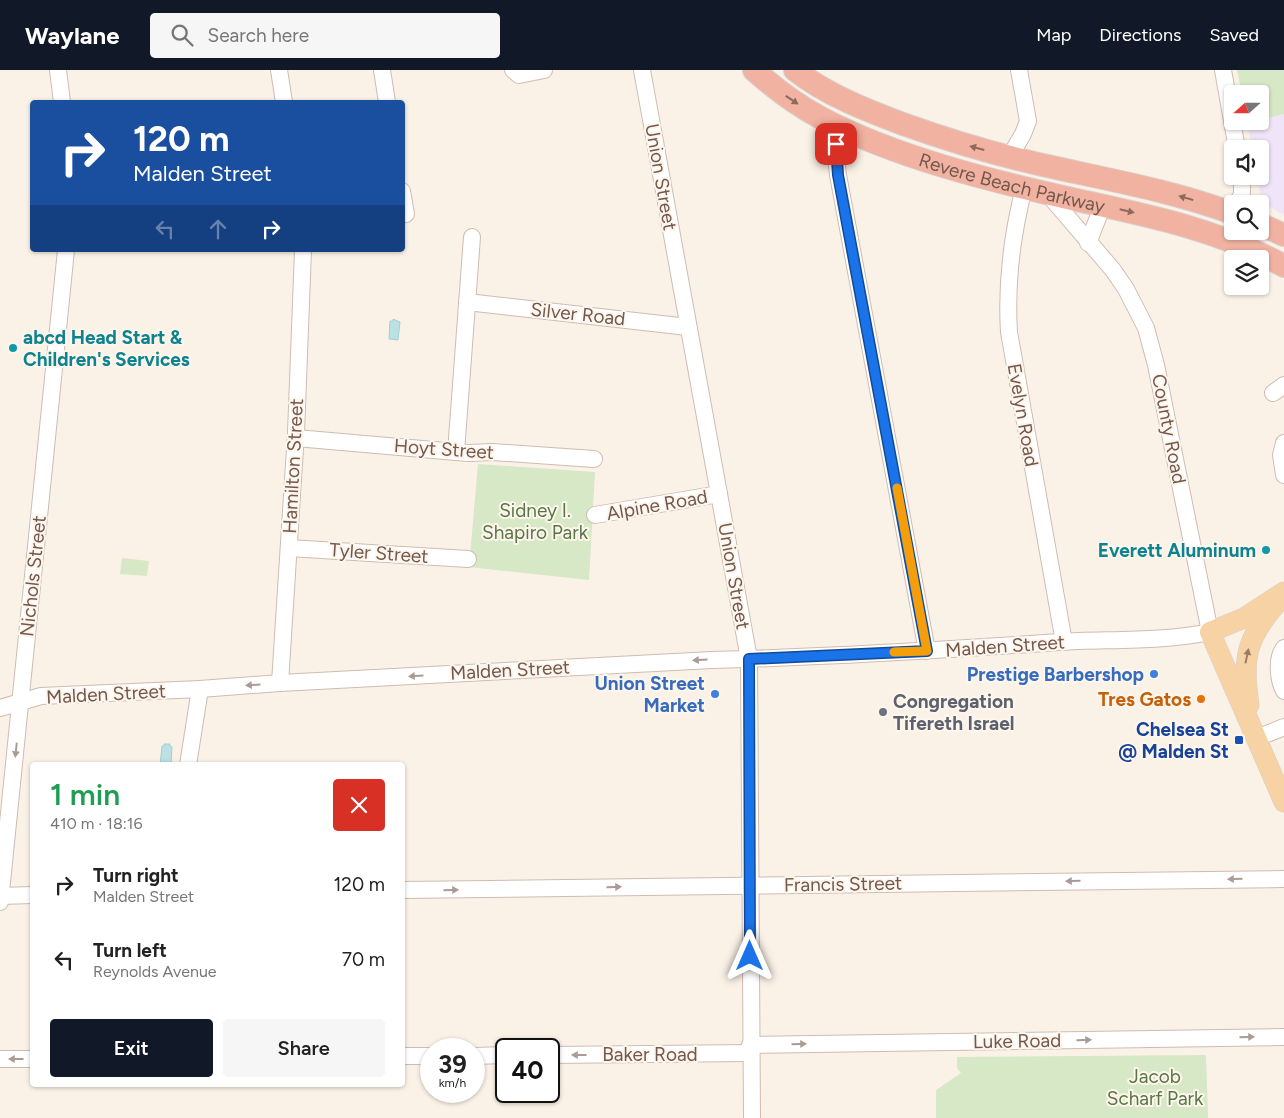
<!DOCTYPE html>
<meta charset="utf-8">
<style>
body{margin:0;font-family:Figtree,sans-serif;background:#f6f6f6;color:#222;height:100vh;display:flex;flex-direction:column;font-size:19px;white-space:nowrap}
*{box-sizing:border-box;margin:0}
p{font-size:16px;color:#767676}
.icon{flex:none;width:28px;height:28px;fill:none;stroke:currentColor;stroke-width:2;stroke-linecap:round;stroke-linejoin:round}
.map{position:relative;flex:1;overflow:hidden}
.details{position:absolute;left:30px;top:692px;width:375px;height:325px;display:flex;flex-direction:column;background:#fff;border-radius:5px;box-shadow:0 1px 4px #0004}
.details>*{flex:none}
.top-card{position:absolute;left:30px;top:30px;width:375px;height:152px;border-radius:5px;box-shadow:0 1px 4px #0004;background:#1a4fa0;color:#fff;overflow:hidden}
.needle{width:32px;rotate:249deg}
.buttons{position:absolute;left:1224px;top:15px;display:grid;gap:10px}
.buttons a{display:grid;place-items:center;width:45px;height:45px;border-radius:5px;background:#fff;box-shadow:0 1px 4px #0004;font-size:25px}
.speed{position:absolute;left:420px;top:968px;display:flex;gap:10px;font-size:25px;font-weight:700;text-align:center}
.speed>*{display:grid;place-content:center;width:65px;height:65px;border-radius:50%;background:#fff;box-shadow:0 1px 4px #0004;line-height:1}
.speed small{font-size:12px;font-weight:400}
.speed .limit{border:2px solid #111;border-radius:8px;background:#fff;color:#111}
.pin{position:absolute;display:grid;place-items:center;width:42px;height:42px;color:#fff;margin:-21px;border-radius:10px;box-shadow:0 2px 8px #0006}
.me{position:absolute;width:55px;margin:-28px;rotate:0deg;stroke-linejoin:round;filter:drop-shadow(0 0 4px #0008)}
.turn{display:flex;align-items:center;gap:18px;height:105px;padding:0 20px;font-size:22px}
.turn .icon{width:65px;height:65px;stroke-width:2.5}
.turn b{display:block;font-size:35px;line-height:42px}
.lanes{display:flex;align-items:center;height:48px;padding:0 20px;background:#0003;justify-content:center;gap:25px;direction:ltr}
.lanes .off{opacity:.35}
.round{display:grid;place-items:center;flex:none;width:52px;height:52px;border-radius:5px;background:#f6f6f6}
.headline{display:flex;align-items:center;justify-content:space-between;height:85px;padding:0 20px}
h1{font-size:30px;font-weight:600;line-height:38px;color:#1e9e55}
.button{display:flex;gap:10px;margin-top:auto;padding:10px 20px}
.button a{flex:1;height:58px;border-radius:5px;background:#111827;color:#fff;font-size:20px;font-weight:600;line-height:58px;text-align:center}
.button a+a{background:#f6f6f6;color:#222}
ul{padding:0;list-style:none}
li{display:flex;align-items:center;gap:15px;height:75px;padding:0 20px}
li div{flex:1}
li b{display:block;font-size:19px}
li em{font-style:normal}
header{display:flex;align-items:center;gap:30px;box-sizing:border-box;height:70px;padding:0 25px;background:#111827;color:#fff}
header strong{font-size:24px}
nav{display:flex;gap:28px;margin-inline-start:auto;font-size:18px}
.search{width:350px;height:45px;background:#f6f6f6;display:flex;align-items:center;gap:12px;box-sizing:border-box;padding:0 18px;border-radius:5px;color:#767676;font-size:19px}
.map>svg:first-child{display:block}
.education{fill:#efe4f8}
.green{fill:#d6e8c6}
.water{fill:#bce0e4;stroke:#a3d0d5}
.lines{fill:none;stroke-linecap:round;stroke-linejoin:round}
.minor-casing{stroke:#cebcb1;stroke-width:18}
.major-casing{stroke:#d8d0cd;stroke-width:21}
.highway-casing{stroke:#d8d0cd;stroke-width:24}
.minor{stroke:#fff;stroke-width:16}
.major{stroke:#f6d2a4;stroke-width:20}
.highway{stroke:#f1b2a2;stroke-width:22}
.oneway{fill:#8c6a5e}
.oneway2{fill:#9a7d67}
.oneway3{fill:#ab9b94}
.route-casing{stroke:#114b97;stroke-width:12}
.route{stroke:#1a73e8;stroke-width:9}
.slow{stroke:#f59e0b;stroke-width:9}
.culture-dot{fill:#0f9aa8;stroke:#fef6ed;stroke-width:2}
.shop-dot{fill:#3f7fe0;stroke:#fef6ed;stroke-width:2}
.food-dot{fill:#e8710a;stroke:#fef6ed;stroke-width:2}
.worship-dot{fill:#6b7280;stroke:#fef6ed;stroke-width:2}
.transit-dot{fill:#1a4fb4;stroke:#fef6ed;stroke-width:2}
.labels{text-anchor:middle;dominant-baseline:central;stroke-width:4;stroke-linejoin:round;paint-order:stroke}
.street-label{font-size:19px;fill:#73584d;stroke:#fef6ed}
.culture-label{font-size:19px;font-weight:bold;fill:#0d838f;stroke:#fef6ed;text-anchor:start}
.park-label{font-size:19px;fill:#577845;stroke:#fef6ed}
.shop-label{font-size:19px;font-weight:bold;fill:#366cbe;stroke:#fef6ed;text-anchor:end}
.food-label{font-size:19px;font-weight:bold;fill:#c56008;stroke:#fef6ed;text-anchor:end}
.worship-label{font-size:19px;font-weight:bold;fill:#5b616d;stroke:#fef6ed;text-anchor:start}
.transit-label{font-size:19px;font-weight:bold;fill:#164399;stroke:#fef6ed;text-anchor:end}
</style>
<header>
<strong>Waylane</strong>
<div class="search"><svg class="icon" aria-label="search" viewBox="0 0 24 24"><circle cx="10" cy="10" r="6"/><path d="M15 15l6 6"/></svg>Search here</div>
<nav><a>Map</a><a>Directions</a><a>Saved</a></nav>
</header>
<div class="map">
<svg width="1284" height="1048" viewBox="0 0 1284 1048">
<rect width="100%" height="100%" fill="#fbf2e7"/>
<path class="education" d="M1284,44V145L1268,136L1261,126L1257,106H1260V79H1252L1247,54Z"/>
<g class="green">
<path d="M1237,0H1284V44L1260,50V24H1242Z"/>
<path d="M478,394L595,402L589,510L469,497Z"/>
<path d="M122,488L149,491L147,506L120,504Z"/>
<path d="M1206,985L1208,1048H936V1020L961,1003L957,998V987Z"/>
</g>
<g class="water">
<path d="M393,249L400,252L398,270L389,269L390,251H393Z"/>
<path d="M164,674H170V676L172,677L171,695H160L162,676H164Z"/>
</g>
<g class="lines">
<g class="minor-casing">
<g id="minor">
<path d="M58,0L62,32"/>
<path d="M279,0L284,32"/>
<path d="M382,0L387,32"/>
<path d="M513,0L519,5L544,0"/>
<path d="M642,0L749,589L752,1048"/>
<path d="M1223,0L1237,79"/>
<path d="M840,57C834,73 836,89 838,105L927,581"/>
<path d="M1010,86L1023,64L1028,51L1019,0"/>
<path d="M1024,118C1012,165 1006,213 1009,262L1064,572"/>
<path d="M402,121L406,144"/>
<path d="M1236,134L1242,125V106"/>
<path d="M1088,173L1103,135"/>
<path d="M467,232L688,257"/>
<path d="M1273,323L1284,315"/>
<path d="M296,368L468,383L493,382L594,389"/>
<path d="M1284,373L1281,385L1284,405"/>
<path d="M456,382L472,167"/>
<path d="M595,445L719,424"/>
<path d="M289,478L468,489"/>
<path d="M1284,578C1276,588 1278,610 1284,621"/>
<path d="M280,613L296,363L303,180"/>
<path d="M0,638L41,626L200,619L280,613L712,590C828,587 943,580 1059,572C1108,569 1162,572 1210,562L1156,295L1146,258L1126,219L1113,200L1047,123"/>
<path d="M1257,668L1284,657"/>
<path d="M188,695L200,619"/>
<path d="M402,820L1284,809"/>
<path d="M1,826L32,825"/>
<path d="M0,832L66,180"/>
<path d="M750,975L1284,967"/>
<path d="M549,985L751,983"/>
<path d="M402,986H431"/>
<path d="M474,986L506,985"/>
<path d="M0,989H32"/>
</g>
</g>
<g class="major-casing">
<g id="major">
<path d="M1284,522L1244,548L1210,562L1284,732"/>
<path d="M1249,635C1242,589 1246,568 1277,533"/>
</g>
</g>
<g class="highway-casing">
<g id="highway">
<path id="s1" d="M754,0C774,18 797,35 821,48C895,87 991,111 1072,129C1145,145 1218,159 1284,196"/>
<path d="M795,0C827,25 866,40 903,54C945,69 987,82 1030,92C1098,108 1167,119 1232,143"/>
<path d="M1260,154L1284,165"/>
</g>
</g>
<use href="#minor" class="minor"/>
<use href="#major" class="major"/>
<use href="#highway" class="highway"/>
</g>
<defs><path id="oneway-solid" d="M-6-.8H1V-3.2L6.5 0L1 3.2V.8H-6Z" transform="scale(1.25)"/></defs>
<g class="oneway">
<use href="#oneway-solid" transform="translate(792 30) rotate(34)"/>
<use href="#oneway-solid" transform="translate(977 78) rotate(-165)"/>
<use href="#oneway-solid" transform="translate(1186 128) rotate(-164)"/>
<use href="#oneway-solid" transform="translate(1127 141) rotate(13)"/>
</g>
<use class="oneway2" href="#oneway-solid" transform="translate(1247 586) rotate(-78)"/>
<g class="oneway3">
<use href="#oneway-solid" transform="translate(700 590) rotate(177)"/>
<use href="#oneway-solid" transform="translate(416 606) rotate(177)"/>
<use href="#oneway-solid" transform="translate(253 615) rotate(176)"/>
<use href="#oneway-solid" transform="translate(16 680) rotate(96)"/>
<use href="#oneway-solid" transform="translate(1235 809) rotate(179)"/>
<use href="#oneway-solid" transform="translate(1073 811) rotate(179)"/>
<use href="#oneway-solid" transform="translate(614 817) rotate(-1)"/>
<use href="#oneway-solid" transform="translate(451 820) rotate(-1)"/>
<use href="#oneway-solid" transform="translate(1247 967) rotate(-1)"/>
<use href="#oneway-solid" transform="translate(1084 970) rotate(-1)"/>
<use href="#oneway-solid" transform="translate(799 974) rotate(-1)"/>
<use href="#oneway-solid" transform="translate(579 985) rotate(180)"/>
<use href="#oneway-solid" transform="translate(16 989) rotate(180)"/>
</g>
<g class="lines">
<g class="route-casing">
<path id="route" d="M750,886L749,589L927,581L838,105L836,74"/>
</g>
<use href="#route" class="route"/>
<path class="slow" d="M894,582L927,581L897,418"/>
</g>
<g class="culture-dot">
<circle cx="13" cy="278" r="5"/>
<circle cx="1266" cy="480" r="5"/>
</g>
<g class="shop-dot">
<circle cx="1154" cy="604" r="5"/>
<circle cx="715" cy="624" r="5"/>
</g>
<circle class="food-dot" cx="1201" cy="629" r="5"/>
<circle class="worship-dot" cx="883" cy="642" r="5"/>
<rect class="transit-dot" x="1234" y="665" width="10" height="10" rx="2.5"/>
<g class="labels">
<g class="street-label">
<text transform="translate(661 107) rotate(80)">Union Street</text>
<text stroke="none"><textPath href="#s1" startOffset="285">Revere Beach Parkway</textPath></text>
<text transform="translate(578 244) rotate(6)">Silver Road</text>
<text transform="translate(1023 345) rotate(80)">Evelyn Road</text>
<text transform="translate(1169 359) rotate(79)">County Road</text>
<text transform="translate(444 379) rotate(4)">Hoyt Street</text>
<text transform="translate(293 396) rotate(-87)">Hamilton Street</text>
<text transform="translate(657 435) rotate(-10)">Alpine Road</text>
<text transform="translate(379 483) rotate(4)">Tyler Street</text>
<text transform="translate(33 506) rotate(-84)">Nichols Street</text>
<text transform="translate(734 506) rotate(80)">Union Street</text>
<text transform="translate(1005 576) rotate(-4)">Malden Street</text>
<text transform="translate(510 600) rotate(-3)">Malden Street</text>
<text transform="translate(106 624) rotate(-3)">Malden Street</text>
<text transform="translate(843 814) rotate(-1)">Francis Street</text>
<text transform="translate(1017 971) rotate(-1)">Luke Road</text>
<text x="650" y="984">Baker Road</text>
</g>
<g class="culture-label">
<text x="23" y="267">abcd Head Start &amp;<tspan x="23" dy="22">Children's Services</tspan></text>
<text x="1256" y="480" text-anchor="end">Everett Aluminum</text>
</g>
<g class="park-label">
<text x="535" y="440">Sidney I.<tspan x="535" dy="22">Shapiro Park</tspan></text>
<text x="1155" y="1006">Jacob<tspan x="1155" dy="22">Scharf Park</tspan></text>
</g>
<g class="shop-label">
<text x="1144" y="604">Prestige Barbershop</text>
<text x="705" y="613">Union Street<tspan x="705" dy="22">Market</tspan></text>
</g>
<g class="food-label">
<text x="1191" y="629">Tres Gatos</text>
</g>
<g class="worship-label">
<text x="893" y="631">Congregation<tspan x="893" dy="22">Tifereth Israel</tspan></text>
</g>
<g class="transit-label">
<text x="1229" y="659">Chelsea St<tspan x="1229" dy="22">@ Malden St</tspan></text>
</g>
</g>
</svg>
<div class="buttons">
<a><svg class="needle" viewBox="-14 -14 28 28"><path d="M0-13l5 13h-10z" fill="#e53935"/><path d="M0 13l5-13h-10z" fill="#767676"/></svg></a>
<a><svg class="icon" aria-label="sound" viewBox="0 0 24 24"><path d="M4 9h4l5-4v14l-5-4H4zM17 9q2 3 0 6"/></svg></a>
<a><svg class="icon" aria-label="search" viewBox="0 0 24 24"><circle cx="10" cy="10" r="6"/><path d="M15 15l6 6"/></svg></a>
<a><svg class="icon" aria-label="layers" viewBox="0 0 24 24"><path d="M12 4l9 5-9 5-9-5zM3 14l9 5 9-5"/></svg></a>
</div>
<div class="speed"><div>39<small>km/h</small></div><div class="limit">40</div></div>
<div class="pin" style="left:836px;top:74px;background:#d93025"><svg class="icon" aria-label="arrive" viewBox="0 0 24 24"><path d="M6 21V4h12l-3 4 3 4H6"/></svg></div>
<svg class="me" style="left:750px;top:886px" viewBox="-20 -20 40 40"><path d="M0-17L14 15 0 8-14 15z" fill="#1a73e8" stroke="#fff" stroke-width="4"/></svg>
<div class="top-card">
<div class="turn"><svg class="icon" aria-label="right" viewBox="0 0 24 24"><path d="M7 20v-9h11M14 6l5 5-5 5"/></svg><div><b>120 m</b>Malden Street</div></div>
<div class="lanes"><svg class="icon off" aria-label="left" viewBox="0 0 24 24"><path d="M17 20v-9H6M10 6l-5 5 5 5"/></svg><svg class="icon off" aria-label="ahead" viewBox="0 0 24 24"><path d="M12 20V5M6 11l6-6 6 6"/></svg><svg class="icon" aria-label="right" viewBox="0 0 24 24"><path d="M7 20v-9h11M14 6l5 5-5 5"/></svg></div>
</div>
<section class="details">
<div class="headline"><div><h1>1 min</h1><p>410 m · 18:16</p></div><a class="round" style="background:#d93025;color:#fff"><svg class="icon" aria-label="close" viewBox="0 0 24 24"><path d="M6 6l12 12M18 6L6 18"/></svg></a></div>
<ul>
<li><svg class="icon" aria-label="right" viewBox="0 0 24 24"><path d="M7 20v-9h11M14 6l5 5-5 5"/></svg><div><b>Turn right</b><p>Malden Street</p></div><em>120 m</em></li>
<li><svg class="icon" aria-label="left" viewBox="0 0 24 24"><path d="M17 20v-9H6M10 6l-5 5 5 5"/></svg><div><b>Turn left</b><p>Reynolds Avenue</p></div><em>70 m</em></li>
</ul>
<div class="button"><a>Exit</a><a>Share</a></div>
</section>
</div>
